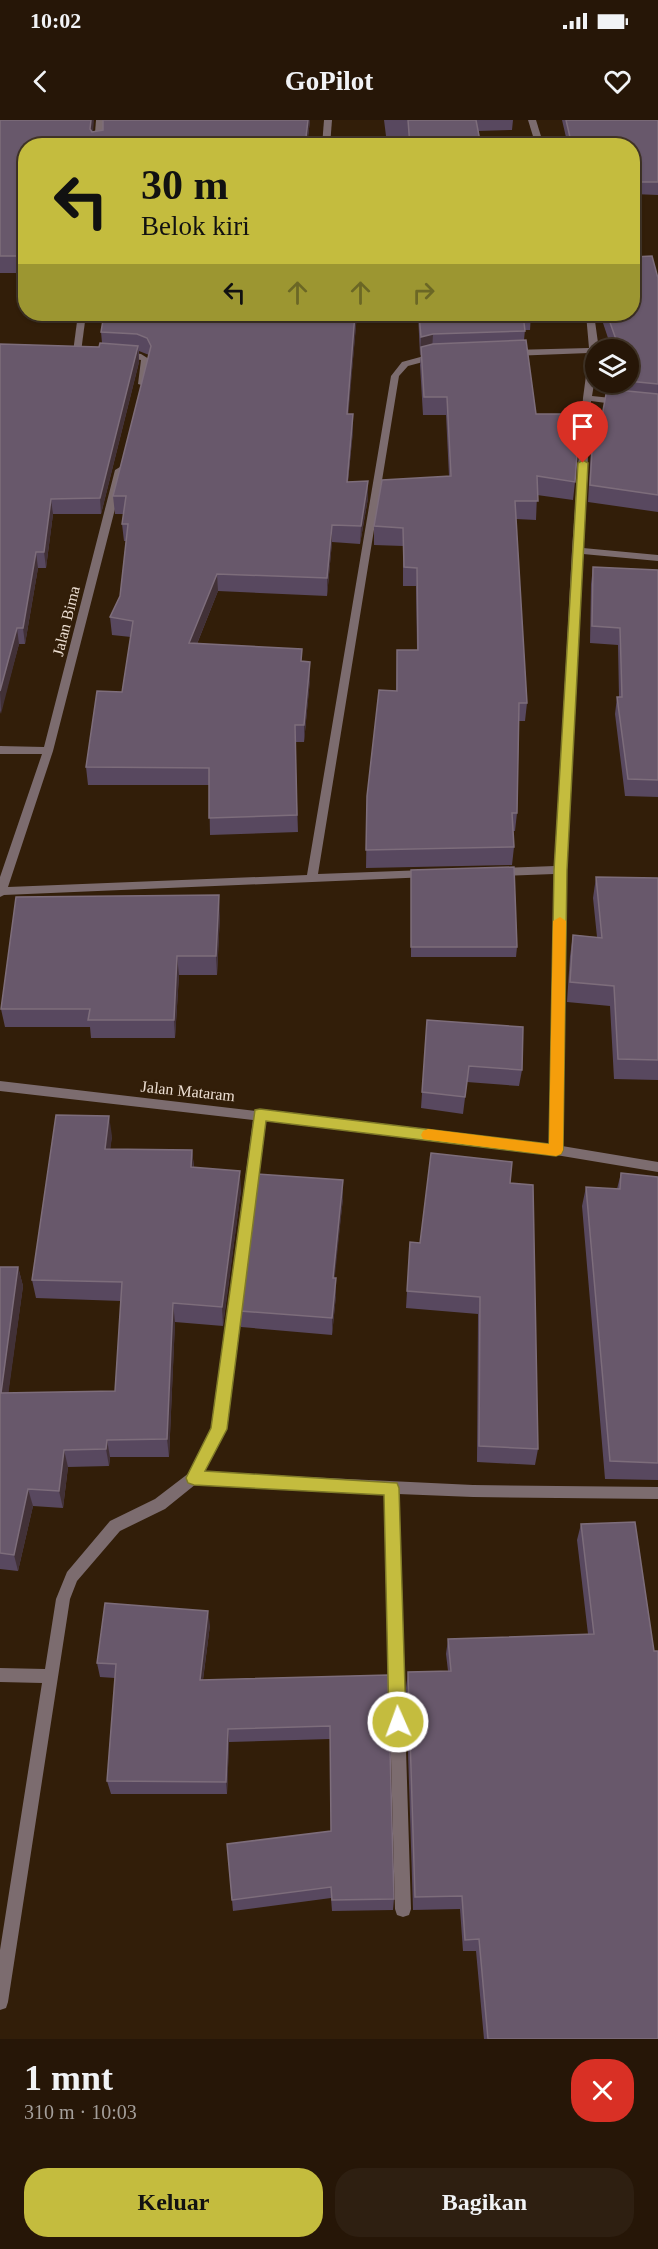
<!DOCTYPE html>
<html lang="id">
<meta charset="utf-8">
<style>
body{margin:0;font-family:Georgia,serif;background:#2e1f11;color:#f1f3f6;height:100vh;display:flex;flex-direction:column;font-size:22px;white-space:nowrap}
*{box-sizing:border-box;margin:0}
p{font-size:20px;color:#a49f9b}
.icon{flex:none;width:33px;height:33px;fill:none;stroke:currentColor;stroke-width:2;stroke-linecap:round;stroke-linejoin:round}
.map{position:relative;height:1919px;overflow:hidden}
.side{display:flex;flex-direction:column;background:#261607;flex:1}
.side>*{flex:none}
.top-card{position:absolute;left:18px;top:18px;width:622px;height:183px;border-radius:24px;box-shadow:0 2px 4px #0004,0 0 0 2px #423528;background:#c4bc3e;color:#111;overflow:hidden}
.buttons{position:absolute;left:585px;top:219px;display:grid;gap:12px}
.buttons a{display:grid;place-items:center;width:54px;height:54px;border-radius:50%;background:#261607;box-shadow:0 2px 4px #0004,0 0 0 2px #423528;font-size:30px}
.pin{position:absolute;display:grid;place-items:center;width:51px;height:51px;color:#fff;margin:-62px -26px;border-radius:50% 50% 50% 0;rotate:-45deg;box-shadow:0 0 6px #0007}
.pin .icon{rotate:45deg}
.me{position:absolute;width:66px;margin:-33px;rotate:358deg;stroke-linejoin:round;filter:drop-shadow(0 0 4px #0008)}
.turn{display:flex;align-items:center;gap:21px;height:126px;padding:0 24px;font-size:27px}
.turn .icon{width:78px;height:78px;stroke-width:2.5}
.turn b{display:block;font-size:42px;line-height:51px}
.lanes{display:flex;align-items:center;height:57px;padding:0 24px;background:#0003;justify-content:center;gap:30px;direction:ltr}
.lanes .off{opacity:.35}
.round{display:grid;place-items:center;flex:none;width:63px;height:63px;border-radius:24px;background:#2e1f11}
.summary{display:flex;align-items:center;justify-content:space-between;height:102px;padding:0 24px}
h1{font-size:36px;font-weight:800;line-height:45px}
.primary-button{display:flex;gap:12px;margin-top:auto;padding:12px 24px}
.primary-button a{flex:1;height:69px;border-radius:24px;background:#c4bc3e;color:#111;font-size:24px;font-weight:800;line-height:69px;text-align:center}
.primary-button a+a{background:#2e1f11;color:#f1f3f6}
.status{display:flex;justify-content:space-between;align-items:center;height:42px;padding:0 30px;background:#261607;direction:ltr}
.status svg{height:16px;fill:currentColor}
header{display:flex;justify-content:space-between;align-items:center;height:78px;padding:0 24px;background:#261607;font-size:27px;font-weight:800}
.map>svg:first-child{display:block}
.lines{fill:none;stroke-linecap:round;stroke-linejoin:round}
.street{fill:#7c6c6f;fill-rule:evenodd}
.wall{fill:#58485f}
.shaded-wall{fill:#423137}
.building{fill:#68586b;stroke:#7d6d7b;stroke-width:1.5}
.route{fill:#c4bc3e;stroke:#7f7a28;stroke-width:1.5}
.slow{fill:#f59e0b}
.labels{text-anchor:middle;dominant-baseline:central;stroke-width:4.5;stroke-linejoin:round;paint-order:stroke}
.street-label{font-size:16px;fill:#ecded2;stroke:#321e09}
</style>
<div class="status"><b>10:02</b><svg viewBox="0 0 49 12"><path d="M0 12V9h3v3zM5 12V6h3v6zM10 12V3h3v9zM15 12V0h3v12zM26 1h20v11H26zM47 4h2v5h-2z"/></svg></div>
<header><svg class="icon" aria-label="back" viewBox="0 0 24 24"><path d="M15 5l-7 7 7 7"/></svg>GoPilot<svg class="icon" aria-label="heart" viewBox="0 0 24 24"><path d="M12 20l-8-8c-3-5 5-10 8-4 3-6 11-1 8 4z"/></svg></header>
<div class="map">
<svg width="658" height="1919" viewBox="0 0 658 1919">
<rect width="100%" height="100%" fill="#321e09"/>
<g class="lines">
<g class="street">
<path d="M96,0H104L102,26H94Z"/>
<path d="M324,0H332L330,26H322Z"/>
<path d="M528,0H536L544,26H536Z"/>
<path d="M78,194H86L81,232L77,235L73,232Z"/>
<path d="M586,194H594L599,230H596V252L592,276L621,279L625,282L621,285L591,281L583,428L658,435V441L583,434L565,750L562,1026L658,1042V1052L556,1035L265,1001L226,1309L204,1352L473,1365L658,1367V1379L473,1377L398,1374L411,1789L409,1795L403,1797L397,1795L395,1789L384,1373L196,1364L165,1389L120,1411L77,1461L70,1479L8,1882L6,1888L0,1890V1830L42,1563L0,1562V1548L45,1549L56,1479L67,1452L110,1401L155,1379L189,1353L212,1308L253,1000L0,971V961L256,991L260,989L265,992L550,1024L554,754L499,756L494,752L499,748L555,746L572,430L583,278L589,233L512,236L508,233L512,230L589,228Z"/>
<path d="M125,232L141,234L149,239L150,244L145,266L138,264L141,240L122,237V233Z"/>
<path d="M435,233L438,234V238L408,246L399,256L318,754L425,750L429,751L431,754L429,757L4,775L0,777V757L42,634H0V626L44,627L115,350L120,347L125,350L53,631L8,767L307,755L391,256L402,242Z"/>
</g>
</g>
<g class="wall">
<path d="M0,0L93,12L310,0L307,26H26V153H0Z"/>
<path d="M384,0H513L512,10L478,11L481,26H408V17L386,16Z"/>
<path d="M562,0H658V75L633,74V26H568Z"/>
<path d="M658,158V392L588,382L592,312L594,296H602L611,270L612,262H628V230H612L600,194H633Z"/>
<path d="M104,194H357L348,294H353V311L348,362L368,378L360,424L332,422L327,476L218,471L197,524L302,541L310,559L304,622H295L298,712L210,715L209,665H88L86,647L122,572L131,517L112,515L110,497L120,476L126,421H124L122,404L124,394H115L113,376L149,235L139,231V242L101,394H53L46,448H38L25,524H19L0,594V224L99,227L102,223L101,212Z"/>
<path d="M418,194H531L530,210H525L524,220L536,294L575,362L573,380L537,375L536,400L516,399L527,583L525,601H519L517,693L515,711H513L514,727L512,745L366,748L367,676L396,571L397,530H417L416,466H403V426L374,425V406L449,356L446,295H423L420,245L421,235H420Z"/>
<path d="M593,447L658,450V677L625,676L615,594L617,577H619L618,525L590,523L591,464Z"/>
<path d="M411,750L517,827L516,837H411Z"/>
<path d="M596,757L658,758V960L614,959L610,886L567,882L570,836L573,815L597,817L593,778Z"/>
<path d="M220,794L217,855H179L175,918H91L90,907H5L1,889Z"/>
<path d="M427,900L522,950L519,966L467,962L463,994L421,988Z"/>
<path d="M112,1016L110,1029L192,1030L194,1047L241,1070L223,1206L175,1202L169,1337H110L109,1346L68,1347L63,1388L33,1386L18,1451L0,1449V1147H18L23,1166L8,1273L115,1271L121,1181L36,1178L32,1160Z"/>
<path d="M621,1053L658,1057V1360L605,1359L582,1086L586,1067L617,1069Z"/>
<path d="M510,1063L538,1329L535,1345L477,1342L478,1194L406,1188L410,1122L420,1123Z"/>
<path d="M343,1078L334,1158L336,1175L332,1215L241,1207L240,1191Z"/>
<path d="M581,1404L658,1919H484L476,1831H463L460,1789L413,1790L406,1568L408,1552L448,1551L446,1534L448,1519L588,1514L577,1420Z"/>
<path d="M210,1505L203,1560L388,1555L394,1779L393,1790L332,1791L331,1778L233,1791L232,1780L331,1711L330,1619L229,1622L227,1674H111L107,1661L115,1558L100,1557L97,1543Z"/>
</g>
<g class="shaded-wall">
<path d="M91,0H94L92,26L90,9Z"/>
<path d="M308,0H310L307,26H305Z"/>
<path d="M355,194H357L347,311V294Z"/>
<path d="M433,214L432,232L421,227V235H420L421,217Z"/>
<path d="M138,226L139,242L101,394L100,378Z"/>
<path d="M353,294V311L346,380L347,362Z"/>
<path d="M368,361V378L360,424L361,406Z"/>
<path d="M51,379L53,394L46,448L44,432Z"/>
<path d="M332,405V422L327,476V458Z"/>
<path d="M36,432L38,448L25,524L23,508Z"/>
<path d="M217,454L218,471L190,541L189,523Z"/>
<path d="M17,508L19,524L1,594L0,571Z"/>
<path d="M310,542V559L304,622V605Z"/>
<path d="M219,775L220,794L217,855L216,836Z"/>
<path d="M177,836L179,855L175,918L174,900Z"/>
<path d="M109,996L112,1016L108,1048L105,1029Z"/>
<path d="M192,1030L194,1050L191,1047Z"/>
<path d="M240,1051L241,1070L223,1206L222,1187Z"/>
<path d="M343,1060V1078L333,1175V1158Z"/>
<path d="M18,1147L23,1166L6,1291L1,1273Z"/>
<path d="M336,1158V1175L332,1215V1198Z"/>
<path d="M173,1183L175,1202L169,1337L167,1319Z"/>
<path d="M107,1320L110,1337L109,1346L106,1329Z"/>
<path d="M64,1330L68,1347L63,1388L59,1371Z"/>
<path d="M28,1369L33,1386L18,1451L14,1435Z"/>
<path d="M208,1491L210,1505L201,1574L200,1560Z"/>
<path d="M228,1609L229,1622L227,1674L226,1662Z"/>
</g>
<g class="building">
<path d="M0,0H91L90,9L92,12L103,10V0H308L305,26H26V136H0Z"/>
<path d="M408,0H476L481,26H410Z"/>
<path d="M566,0H658V62H633V26H572Z"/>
<path d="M652,136L658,158V264L628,261V230H617L618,225L607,194H633V137Z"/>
<path d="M104,194H355L347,294H353L347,362L368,361L361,406L332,405L327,458L217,454L189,523L302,529L301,541L310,542L304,605H295L297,695L209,698V648L86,647L97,571L122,572L133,501L110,497L120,476L128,404H122L126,376H113L151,226L147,218L137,214L101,212Z"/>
<path d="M419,194H523L525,211L433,214L421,217Z"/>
<path d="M526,220L536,294H580L575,362L537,356L538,381H515L527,583H519L517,693H512L514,727L366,730L367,676L379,570L397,571V530H418L417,448L404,447L403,408L374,406L382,360L451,356L447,277H424L421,227L433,224Z"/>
<path d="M100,223L138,226L100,378L51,379L44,432H36L23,508H17L0,571V224L99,227Z"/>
<path d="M607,269L658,274V375L590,365L594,296H602Z"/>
<path d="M593,447L658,450V660L628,659L617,577H622L620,508L592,506Z"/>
<path d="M514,747L517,827H411V750Z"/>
<path d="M596,757L658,758V940L618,939L614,866L570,862L573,815L602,818Z"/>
<path d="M219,775L216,836H177L174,900H88L90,889H1L16,777Z"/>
<path d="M427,900L523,907L522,950L469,946L465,977L422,972Z"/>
<path d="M56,995L109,996L105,1029L192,1030L191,1047L240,1051L222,1187L173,1183L167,1319L107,1320L106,1329L64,1330L59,1371L28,1369L14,1435L0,1433V1147H18L1,1273L115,1271L122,1162L32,1160Z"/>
<path d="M431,1033L512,1042L510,1063L533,1065L538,1329L479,1326L480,1177L407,1171L410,1122L420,1123Z"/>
<path d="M621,1053L658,1057V1343L610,1341L586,1067L620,1069Z"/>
<path d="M257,1054L343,1060L333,1158H336L332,1198L240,1191Z"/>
<path d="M635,1402L654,1531H658V1919H488L479,1819L465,1820L462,1776L415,1777L408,1552L451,1551L448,1519L594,1514L581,1404Z"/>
<path d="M105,1483L208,1491L200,1560L388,1555L394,1779L332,1780L331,1767L232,1780L227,1724L331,1711L330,1606L228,1609L226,1662L107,1661L116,1544L97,1543Z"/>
</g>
<path class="route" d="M583,340L588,343L567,750L563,1030L561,1034L556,1036L266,1001L227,1309L205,1351L397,1363L399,1368L406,1602L404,1608L398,1610L392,1608L389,1602L384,1375L194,1365L188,1363L186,1358L211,1308L255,990L260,989L549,1024L554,750L578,343Z"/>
<path class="slow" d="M560,797L566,801L563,1030L561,1034L556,1036L423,1019L421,1015L423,1011L428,1009L549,1024L553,801Z"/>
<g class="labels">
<g class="street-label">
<text transform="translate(66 501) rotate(-76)">Jalan Bima</text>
<text transform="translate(188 971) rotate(6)">Jalan Mataram</text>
</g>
</g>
</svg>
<div class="buttons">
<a><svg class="icon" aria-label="layers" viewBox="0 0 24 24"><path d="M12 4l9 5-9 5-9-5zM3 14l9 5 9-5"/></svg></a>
</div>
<div class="pin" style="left:583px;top:343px;background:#d93025"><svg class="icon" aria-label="arrive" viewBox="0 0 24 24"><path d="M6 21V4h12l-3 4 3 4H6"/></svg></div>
<svg class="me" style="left:398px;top:1602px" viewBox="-20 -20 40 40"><circle r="17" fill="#c4bc3e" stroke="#fff" stroke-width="3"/><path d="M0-11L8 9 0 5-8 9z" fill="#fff"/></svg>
<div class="top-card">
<div class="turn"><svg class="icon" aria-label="left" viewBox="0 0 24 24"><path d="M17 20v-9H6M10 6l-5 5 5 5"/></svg><div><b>30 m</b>Belok kiri</div></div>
<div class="lanes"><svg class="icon" aria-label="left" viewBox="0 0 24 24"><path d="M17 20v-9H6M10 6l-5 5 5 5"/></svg><svg class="icon off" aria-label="ahead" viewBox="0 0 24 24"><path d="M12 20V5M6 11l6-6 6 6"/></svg><svg class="icon off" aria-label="ahead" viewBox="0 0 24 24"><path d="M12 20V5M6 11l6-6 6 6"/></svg><svg class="icon off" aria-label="right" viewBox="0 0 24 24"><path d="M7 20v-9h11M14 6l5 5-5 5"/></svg></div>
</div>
</div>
<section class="side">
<div class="summary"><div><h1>1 mnt</h1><p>310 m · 10:03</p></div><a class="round" style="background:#d93025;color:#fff"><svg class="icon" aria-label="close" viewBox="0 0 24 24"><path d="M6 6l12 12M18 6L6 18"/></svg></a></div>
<div class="primary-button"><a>Keluar</a><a>Bagikan</a></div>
</section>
